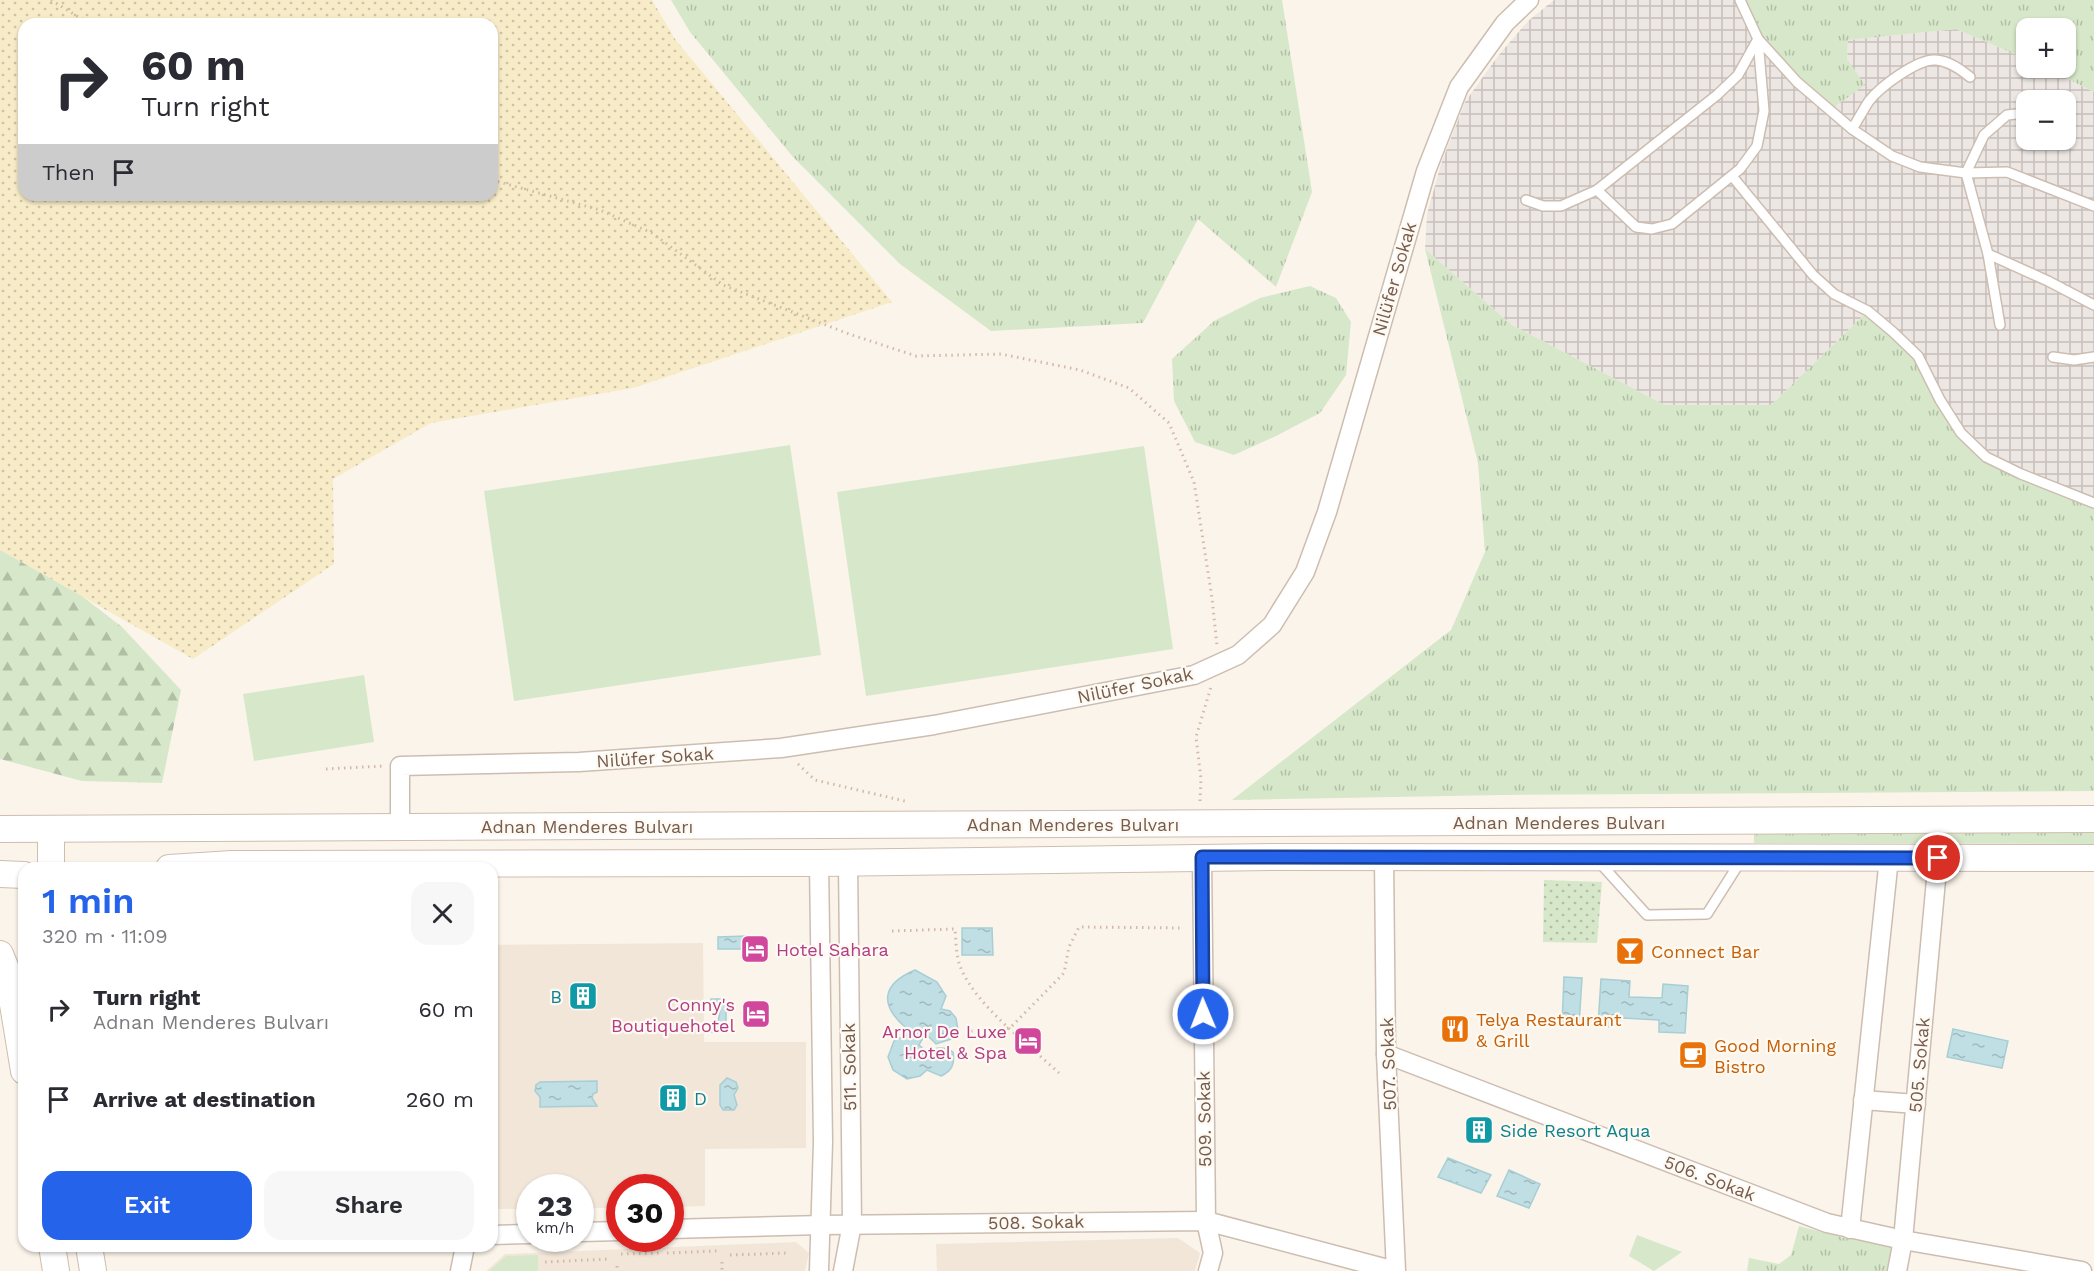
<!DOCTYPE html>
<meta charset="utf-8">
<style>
body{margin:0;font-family:"Work Sans",sans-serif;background:#f7f7f7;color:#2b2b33;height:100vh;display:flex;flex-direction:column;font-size:22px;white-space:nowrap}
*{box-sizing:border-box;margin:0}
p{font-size:20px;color:#7c7c81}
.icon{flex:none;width:33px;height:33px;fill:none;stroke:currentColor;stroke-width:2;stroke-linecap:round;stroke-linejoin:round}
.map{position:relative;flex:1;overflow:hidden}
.sheet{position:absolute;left:18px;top:862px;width:480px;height:390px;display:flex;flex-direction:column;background:#fff;border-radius:18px;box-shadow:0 2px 4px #0004}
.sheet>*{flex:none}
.banner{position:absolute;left:18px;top:18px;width:480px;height:183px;border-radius:18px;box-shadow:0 2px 4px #0004;background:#fff;color:#2b2b33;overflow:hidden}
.fabs{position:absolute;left:2016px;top:18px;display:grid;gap:12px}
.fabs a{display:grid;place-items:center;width:60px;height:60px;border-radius:12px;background:#fff;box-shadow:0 2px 4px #0004;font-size:30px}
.speed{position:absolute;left:516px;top:1174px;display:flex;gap:12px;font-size:30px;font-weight:700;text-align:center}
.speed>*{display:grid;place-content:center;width:78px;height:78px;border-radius:50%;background:#fff;box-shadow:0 2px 4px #0004;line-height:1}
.speed small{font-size:15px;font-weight:400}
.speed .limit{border:9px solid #d22;background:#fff;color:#111}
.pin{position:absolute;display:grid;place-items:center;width:51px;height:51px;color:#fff;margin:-26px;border:3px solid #fff;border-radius:50%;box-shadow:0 2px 6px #0007}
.me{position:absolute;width:66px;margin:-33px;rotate:359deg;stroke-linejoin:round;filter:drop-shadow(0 0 4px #0008)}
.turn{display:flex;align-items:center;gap:21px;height:126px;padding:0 24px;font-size:27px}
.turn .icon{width:78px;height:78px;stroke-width:2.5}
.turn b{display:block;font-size:42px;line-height:51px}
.then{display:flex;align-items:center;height:57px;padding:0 24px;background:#0003;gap:12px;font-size:22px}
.round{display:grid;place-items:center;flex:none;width:63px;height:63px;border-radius:18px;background:#f7f7f7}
.overview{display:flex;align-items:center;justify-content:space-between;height:102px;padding:0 24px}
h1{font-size:36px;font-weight:600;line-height:45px;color:#2563eb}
.cta{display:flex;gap:12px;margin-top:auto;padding:12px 24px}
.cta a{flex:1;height:69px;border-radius:18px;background:#2563eb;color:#fff;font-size:24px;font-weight:600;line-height:69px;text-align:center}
.cta a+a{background:#f7f7f7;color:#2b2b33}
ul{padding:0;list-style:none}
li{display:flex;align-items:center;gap:18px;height:90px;padding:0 24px}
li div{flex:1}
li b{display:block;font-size:22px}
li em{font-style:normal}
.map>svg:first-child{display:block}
.residential{fill:#f2e6d9}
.industrial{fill:url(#industrial-grid);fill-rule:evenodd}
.grass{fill:url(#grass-tufts)}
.forest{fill:url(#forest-firs)}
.sand{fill:url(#sand-dots);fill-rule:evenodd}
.park{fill:url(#park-dots)}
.garden{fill:#d6e8c9}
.water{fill:url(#water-ripples);stroke:#a7ced5;stroke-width:1.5}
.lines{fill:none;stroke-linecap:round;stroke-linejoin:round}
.lane-casing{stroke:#cdbdb1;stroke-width:12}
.street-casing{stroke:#cdbdb1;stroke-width:21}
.secondary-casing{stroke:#cfbdae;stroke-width:28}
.path{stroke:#d4b8a7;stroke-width:3;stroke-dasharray:1.5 4.5;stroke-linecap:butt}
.lane{stroke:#fff;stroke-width:9}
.street{stroke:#fff;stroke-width:18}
.secondary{stroke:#fff;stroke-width:26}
.route-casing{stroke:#184099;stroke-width:15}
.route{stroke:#2563eb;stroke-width:10}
.labels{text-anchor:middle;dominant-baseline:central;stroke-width:4.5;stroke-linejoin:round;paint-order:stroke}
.street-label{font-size:18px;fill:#755c4f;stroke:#fef9f1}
.hotel-label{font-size:18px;fill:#b23c85;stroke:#fef9f1;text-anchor:end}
.food-label{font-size:18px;fill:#c56008;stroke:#fef9f1;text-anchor:start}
.culture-label{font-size:18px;fill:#0d838f;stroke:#fef9f1;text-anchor:start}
</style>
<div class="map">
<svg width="2094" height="1271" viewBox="0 0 2094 1271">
<defs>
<pattern id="industrial-grid" width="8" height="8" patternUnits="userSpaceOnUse" patternTransform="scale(1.5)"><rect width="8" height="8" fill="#ede7e3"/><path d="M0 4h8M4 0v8" fill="none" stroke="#c5beba"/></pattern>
<pattern id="grass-tufts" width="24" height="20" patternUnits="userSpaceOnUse" patternTransform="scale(1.5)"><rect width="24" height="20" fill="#d6e8c9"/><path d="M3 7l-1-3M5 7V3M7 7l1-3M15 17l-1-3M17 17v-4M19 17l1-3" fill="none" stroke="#b2bfa6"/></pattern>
<pattern id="forest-firs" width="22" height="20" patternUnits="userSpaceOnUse" patternTransform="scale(1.5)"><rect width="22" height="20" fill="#d6e8c9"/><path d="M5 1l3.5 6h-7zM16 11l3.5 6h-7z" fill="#b2bfa6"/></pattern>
<pattern id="sand-dots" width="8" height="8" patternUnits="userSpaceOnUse" patternTransform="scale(1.5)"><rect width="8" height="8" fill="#f8ecc8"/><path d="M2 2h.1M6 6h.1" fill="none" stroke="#cdc2a5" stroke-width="1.8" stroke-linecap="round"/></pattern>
<pattern id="park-dots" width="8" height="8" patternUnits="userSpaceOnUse" patternTransform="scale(1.5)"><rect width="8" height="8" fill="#d6e8c9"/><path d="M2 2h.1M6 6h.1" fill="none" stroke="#b2bfa6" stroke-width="1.8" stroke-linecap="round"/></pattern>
<pattern id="water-ripples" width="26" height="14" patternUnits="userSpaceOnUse" patternTransform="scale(1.5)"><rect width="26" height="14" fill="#c0dfe4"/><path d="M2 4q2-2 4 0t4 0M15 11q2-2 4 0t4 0" fill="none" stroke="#a1b8bb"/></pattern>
</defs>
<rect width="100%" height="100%" fill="#fbf4ea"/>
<g class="residential">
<path d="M703,943L704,1042H806V1148L705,1149V1206L671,1207L670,1188H620L619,1208H581L580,1188H530L529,1209H492V945Z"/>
<path d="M1178,1238L1200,1253L1195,1271H937L936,1244Z"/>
<path d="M796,1242L809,1253L805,1271H486L505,1254Z"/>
</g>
<path class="industrial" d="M1554,0H1740L1847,59L1848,40L1956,29L2026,59V68H2046L2094,92V503L1986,457L1868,311L1771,405H1665L1512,325L1425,249L1427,214L1441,164L1465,102L1498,56L1528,21ZM2026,100H2066V140H2026Z"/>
<g class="grass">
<path d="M671,0H1282L1312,192L1276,287L1198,219L1143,323L991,331L900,264L793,157L690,32Z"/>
<path d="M1740,0H2094V92L2046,68H2066V28H2026V59L1956,29L1848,40L1847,59L1865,85L1830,110L1758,39Z"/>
<path d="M1425,249L1512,325L1665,405H1771L1868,311L1918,356L1940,400L1986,457L2094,503V791L1503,795L1232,800L1451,630L1485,552L1478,463Z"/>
<path d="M1310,286L1336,298L1351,322L1346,375L1320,413L1276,436L1234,455L1195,442L1174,401L1172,359L1214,321L1260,298Z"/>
<path d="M2094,832V844L1754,843V833Z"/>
<path d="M1799,1226L1844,1238L1892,1247L1887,1271H1747L1749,1258L1779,1264L1791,1255Z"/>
</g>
<path class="forest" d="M0,542L25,552L122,627L181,690L162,783L82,781L0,759Z"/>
<path class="sand" d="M0,0H652L675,39L892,302L633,388L431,423L333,479L334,564L193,659L0,550ZM24,24H492V195H24Z"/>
<path class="park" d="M1544,880L1602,882L1597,943L1543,942Z"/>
<g class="garden">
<path d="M790,445L821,655L514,701L484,491Z"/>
<path d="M1144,446L1173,649L866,696L837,492Z"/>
<path d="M364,675L374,742L254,761L243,694Z"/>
<path d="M1637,1235L1682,1252L1654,1271L1629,1256Z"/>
<path d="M538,1255V1271H489L506,1256Z"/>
</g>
<g class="water">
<path d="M962,928H992L993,955H962Z"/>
<path d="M746,936V949H718V937Z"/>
<path d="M915,970L937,982L946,996L941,1009L950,1011L956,1018L958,1030L951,1039L936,1044L929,1037L923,1038L919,1045L927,1052C936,1047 944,1046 953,1052C955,1064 952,1071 941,1076L927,1070L920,1076L907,1079L893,1070L888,1057L894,1041L904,1036L905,1027C879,1004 882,984 915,970Z"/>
<path d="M1564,977L1582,978L1579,1025H1562Z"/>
<path d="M1601,979L1630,981L1629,997L1662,998L1663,984L1688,986L1685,1033L1659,1032V1020L1623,1018L1612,1027L1598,1026Z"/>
<path d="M711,999H726V1032H711V1022H718L720,1011L711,1009Z"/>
<path d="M1953,1029L2008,1041L2002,1068L1947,1057Z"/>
<path d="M727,1078L736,1082L738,1088L734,1095L737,1105L734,1110H723L720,1105V1085Z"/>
<path d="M597,1081V1092L593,1094L592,1098L597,1106L540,1107V1097L535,1091L536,1085L540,1082Z"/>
<path d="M1448,1158L1491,1175L1481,1193L1438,1177Z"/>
<path d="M1509,1170L1540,1184L1529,1208L1497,1196Z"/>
</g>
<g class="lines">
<g class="lane-casing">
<g id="lane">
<path d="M1740,0L1758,39L1797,82L1852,129L1892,156L1920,167L1966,173L2007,172L2094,206"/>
<path d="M2026,113L2007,115L1984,135L1966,173L1988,254L2048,281L2094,305"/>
<path d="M1852,129C1858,120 1863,110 1869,101C1880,87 1918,58 1936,60C1949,61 1960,69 1970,77"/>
<path d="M1732,176L1813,275L1834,294L1868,311L1893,332L1918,356L1940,400L1961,433L1986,457L2021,474L2094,503"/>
<path d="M1597,190L1636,227L1652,229L1672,224L1740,169L1757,146L1764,111L1758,39"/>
<path d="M1526,200L1543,206H1561L1597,190L1717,95L1738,75L1758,39"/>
<path d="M1988,254L2000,325"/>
<path d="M2053,357L2074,360L2094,357"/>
<path d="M1599,862L1647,915L1707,914L1740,862"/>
</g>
</g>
<g class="street-casing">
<g id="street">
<path d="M400,827V766L579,762L781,748L934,725L1194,675L1238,655L1272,625L1305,572L1327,512L1426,171L1459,87L1505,23L1529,0"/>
<path d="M1202,857L1206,1221L1213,1253L1208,1271"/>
<path d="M1384,857L1386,1054L1396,1271"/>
<path d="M819,863L823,1142L819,1271"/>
<path d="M1386,1054L1827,1223L1903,1240L2082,1271"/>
<path d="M1863,1100L1916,1104"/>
<path d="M670,1229L822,1225L1206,1221L1395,1271"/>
<path d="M1850,1229L1889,858"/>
<path d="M580,1232L620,1231"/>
<path d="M492,1235L530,1234"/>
<path d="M460,1271L465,1246"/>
<path d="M843,1271L852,1224L848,862"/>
<path d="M1897,1271L1903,1240L1938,858"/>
</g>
</g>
<g class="secondary-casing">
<g id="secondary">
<path d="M0,829L2094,819"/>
<path d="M51,868V830"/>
<path d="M169,868L232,864L819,863L1277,857L2094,858"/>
<path d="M0,874L24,875"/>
<path d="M0,954L8,974L24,1071"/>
<path d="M52,1246L56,1271"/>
<path d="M89,1246L93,1271"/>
</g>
</g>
<g class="path">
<path d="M51,0L90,24"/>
<path d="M492,180L600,210L652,233L723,285L849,334L916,356L1001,354L1080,370L1129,388L1169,423L1194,482L1212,598L1217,646"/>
<path d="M798,764L815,780L909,802"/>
<path d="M326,769L383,766"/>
<path d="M1200,801L1201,779L1196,737L1211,687"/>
<path d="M892,931L955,929C956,941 956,955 960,966C975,1005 1028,1044 1059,1073"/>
<path d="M971,1031L1010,1028L1064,973L1069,947L1079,927L1184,928"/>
<path d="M667,1253L717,1251"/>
<path d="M621,1254L659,1253"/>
<path d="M730,1255L789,1253"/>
<path d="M545,1262L609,1259"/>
<path d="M722,1262V1271"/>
<path d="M617,1266V1271"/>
</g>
<use href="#lane" class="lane"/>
<use href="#street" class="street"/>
<use href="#secondary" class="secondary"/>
</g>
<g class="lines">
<g class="route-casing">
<path id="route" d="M1203,1014L1202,857L1938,858"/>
</g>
<use href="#route" class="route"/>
</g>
<defs>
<g id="hotel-square" transform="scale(1.5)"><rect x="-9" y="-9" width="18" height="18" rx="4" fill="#d1479c" stroke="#fef9f1"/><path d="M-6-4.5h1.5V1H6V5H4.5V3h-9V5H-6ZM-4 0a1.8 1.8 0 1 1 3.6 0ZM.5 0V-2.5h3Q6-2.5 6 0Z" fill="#fff"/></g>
<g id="bar-square" transform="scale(1.5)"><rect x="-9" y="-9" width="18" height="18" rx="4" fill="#e8710a" stroke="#fef9f1"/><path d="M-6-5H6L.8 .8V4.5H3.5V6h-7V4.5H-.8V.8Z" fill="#fff"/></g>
<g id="building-square" transform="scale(1.5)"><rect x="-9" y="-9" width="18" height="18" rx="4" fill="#0f9aa8" stroke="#fef9f1"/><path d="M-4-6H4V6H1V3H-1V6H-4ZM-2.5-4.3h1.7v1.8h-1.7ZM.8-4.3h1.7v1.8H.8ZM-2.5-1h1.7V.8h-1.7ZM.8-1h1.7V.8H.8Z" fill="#fff"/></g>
<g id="restaurant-square" transform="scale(1.5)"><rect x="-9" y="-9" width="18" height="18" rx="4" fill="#e8710a" stroke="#fef9f1"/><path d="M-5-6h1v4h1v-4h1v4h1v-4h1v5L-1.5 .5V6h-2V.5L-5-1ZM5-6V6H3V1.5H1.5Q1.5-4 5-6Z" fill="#fff"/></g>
<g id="cafe-square" transform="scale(1.5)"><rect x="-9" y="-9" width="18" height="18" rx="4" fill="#e8710a" stroke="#fef9f1"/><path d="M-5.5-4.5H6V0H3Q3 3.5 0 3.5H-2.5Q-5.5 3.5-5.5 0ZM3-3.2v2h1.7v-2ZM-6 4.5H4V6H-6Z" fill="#fff"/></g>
</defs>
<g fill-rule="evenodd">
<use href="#hotel-square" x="755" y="949"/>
<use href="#bar-square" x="1630" y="951"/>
<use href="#building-square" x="583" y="996"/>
<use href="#hotel-square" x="756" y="1014"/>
<use href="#restaurant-square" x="1455" y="1029"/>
<use href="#hotel-square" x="1028" y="1041"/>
<use href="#cafe-square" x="1693" y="1055"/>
<use href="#building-square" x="673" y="1098"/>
<use href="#building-square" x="1479" y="1130"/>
</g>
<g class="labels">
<g class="street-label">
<text transform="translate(1394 279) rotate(-74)">Nilüfer Sokak</text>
<text transform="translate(1135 685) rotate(-12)">Nilüfer Sokak</text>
<text transform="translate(655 757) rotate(-4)">Nilüfer Sokak</text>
<text x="1559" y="822">Adnan Menderes Bulvarı</text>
<text x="1073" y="824">Adnan Menderes Bulvarı</text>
<text x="587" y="826">Adnan Menderes Bulvarı</text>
<text transform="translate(1388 1064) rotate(-92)">507. Sokak</text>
<text transform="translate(1919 1065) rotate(-85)">505. Sokak</text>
<text transform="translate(849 1067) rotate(-91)">511. Sokak</text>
<text transform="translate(1204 1119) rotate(-91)">509. Sokak</text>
<text transform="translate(1710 1178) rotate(21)">506. Sokak</text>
<text transform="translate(1036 1222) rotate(-1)">508. Sokak</text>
</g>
<g class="hotel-label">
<text x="776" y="949" text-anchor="start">Hotel Sahara</text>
<text x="735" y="1004">Conny's<tspan x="735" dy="21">Boutiquehotel</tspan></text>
<text x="1007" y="1031">Arnor De Luxe<tspan x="1007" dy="21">Hotel &amp; Spa</tspan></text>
</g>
<g class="food-label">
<text x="1651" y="951">Connect Bar</text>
<text x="1476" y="1019">Telya Restaurant<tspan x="1476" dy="21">&amp; Grill</tspan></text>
<text x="1714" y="1045">Good Morning<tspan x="1714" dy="21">Bistro</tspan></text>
</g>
<g class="culture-label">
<text x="562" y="996" text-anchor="end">B</text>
<text x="694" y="1098">D</text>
<text x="1500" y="1130">Side Resort Aqua</text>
</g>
</g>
</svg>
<div class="fabs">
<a>+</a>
<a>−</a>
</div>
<div class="speed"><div>23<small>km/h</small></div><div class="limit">30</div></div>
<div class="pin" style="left:1938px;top:858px;background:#d93025"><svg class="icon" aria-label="arrive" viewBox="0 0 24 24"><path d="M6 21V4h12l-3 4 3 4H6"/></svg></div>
<svg class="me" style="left:1203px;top:1014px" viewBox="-20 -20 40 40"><circle r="17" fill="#2563eb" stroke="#fff" stroke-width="3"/><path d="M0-11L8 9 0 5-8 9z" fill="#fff"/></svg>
<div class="banner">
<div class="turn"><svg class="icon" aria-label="right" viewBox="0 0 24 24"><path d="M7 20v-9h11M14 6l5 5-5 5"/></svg><div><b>60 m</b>Turn right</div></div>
<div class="then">Then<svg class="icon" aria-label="arrive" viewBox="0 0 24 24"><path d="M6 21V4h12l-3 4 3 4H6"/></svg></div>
</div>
<section class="sheet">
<div class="overview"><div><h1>1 min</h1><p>320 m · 11:09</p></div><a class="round"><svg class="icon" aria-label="close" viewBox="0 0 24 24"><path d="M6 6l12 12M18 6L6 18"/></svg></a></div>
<ul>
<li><svg class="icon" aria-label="right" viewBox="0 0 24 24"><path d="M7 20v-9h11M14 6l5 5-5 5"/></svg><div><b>Turn right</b><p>Adnan Menderes Bulvarı</p></div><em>60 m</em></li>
<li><svg class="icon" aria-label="arrive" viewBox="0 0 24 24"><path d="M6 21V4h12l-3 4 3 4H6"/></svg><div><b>Arrive at destination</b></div><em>260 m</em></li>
</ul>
<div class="cta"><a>Exit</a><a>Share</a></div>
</section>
</div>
